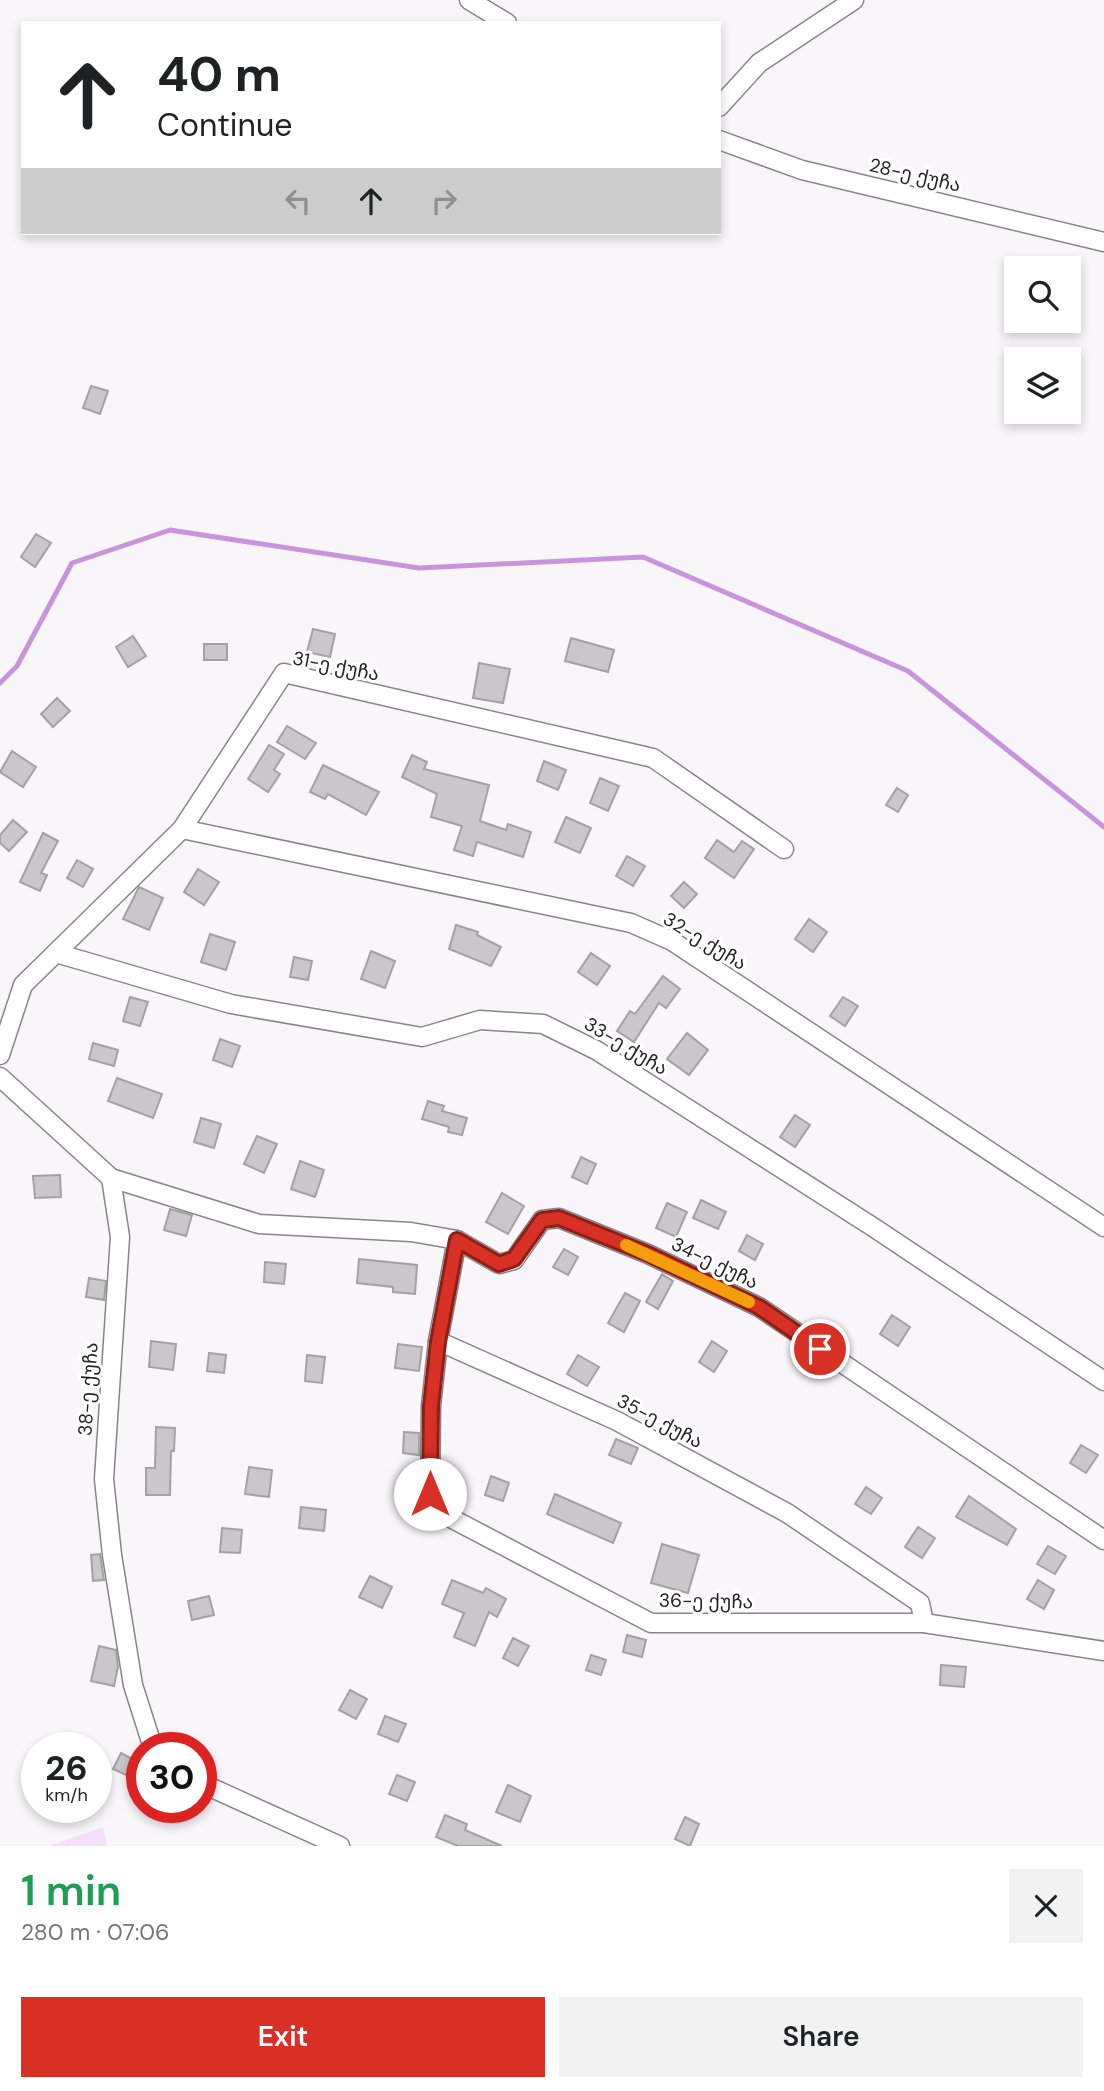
<!DOCTYPE html>
<meta charset="utf-8">
<style>
body{margin:0;font-family:"DM Sans","Noto Sans Georgian",sans-serif;background:#f2f2f2;color:#202124;height:100vh;display:flex;flex-direction:column;font-size:26px;white-space:nowrap}
*{box-sizing:border-box;margin:0}
p{font-size:23px;color:#757577}
.icon{flex:none;width:38px;height:38px;fill:none;stroke:currentColor;stroke-width:2;stroke-linecap:round;stroke-linejoin:round}
.map{position:relative;height:1846px;overflow:hidden}
.details{display:flex;flex-direction:column;background:#fff;flex:1}
.details>*{flex:none}
.top-card{position:absolute;left:21px;top:21px;width:700px;height:214px;border-radius:0px;box-shadow:0 4px 10px #0003;background:#fff;color:#202124;overflow:hidden}
.tools{position:absolute;left:1004px;top:256px;display:grid;gap:14px}
.tools a{display:grid;place-items:center;width:77px;height:77px;border-radius:0px;background:#fff;box-shadow:0 4px 10px #0003;font-size:35px}
.speed{position:absolute;left:21px;top:1732px;display:flex;gap:14px;font-size:35px;font-weight:700;text-align:center}
.speed>*{display:grid;place-content:center;width:91px;height:91px;border-radius:50%;background:#fff;box-shadow:0 4px 10px #0003;line-height:1}
.speed small{font-size:18px;font-weight:400}
.speed .limit{border:10px solid #d22;background:#fff;color:#111}
.pin{position:absolute;display:grid;place-items:center;width:60px;height:60px;color:#fff;margin:-30px;border:4px solid #fff;border-radius:50%;box-shadow:0 2px 7px #0007}
.me{position:absolute;width:77px;margin:-38px;rotate:0deg;stroke-linejoin:round;filter:drop-shadow(0 0 5px #0008)}
.turn{display:flex;align-items:center;gap:24px;height:147px;padding:0 21px;font-size:32px}
.turn .icon{width:91px;height:91px;stroke-width:2.5}
.turn b{display:block;font-size:49px;line-height:60px}
.lanes{display:flex;align-items:center;height:66px;padding:0 21px;background:#0003;justify-content:center;gap:35px;direction:ltr}
.lanes .off{opacity:.35}
.round{display:grid;place-items:center;flex:none;width:74px;height:74px;border-radius:0px;background:#f2f2f2}
.overview{display:flex;align-items:center;justify-content:space-between;height:119px;padding:0 21px}
h1{font-size:42px;font-weight:600;line-height:52px;color:#1e9e55}
.primary-button{display:flex;gap:14px;margin-top:auto;padding:14px 21px}
.primary-button a{flex:1;height:80px;border-radius:0px;background:#d93025;color:#fff;font-size:28px;font-weight:600;line-height:80px;text-align:center}
.primary-button a+a{background:#f2f2f2;color:#202124}
.map>svg:first-child{display:block}
.green{fill:#f4dffc}
.lines{fill:none;stroke-linecap:round;stroke-linejoin:round}
.stream{stroke:#ca94dd;stroke-width:5}
.building{fill:#c9c7ca;stroke:#a4a1a5;stroke-width:2}
.street-casing{stroke:#888589;stroke-width:21}
.street{stroke:#fff;stroke-width:18}
.route-casing{stroke:#8d1f18;stroke-width:18}
.route{stroke:#d93025;stroke-width:12}
.slow{stroke:#f59e0b;stroke-width:12}
.labels{text-anchor:middle;dominant-baseline:central;stroke-width:6;stroke-linejoin:round;paint-order:stroke}
.street-label{font-size:19px;fill:#262526;stroke:#fff}
</style>
<div class="map">
<svg width="1104" height="1846" viewBox="0 0 1104 1846">
<rect width="100%" height="100%" fill="#f9f6fa"/>
<path class="green" d="M103,1827L107,1846H49Z"/>
<g class="lines">
<path class="stream" d="M0,683L17,666L72,563L170,530L419,568L643,557L908,671L1104,827"/>
</g>
<g class="building">
<path d="M91,386L108,391L100,414L83,408Z"/>
<path d="M36,534L51,543L35,567L21,557Z"/>
<path d="M313,629L335,634L330,657L307,652Z"/>
<path d="M133,636L146,656L128,667L116,647Z"/>
<path d="M571,638L614,650L608,672L565,661Z"/>
<rect x="204" y="644" width="23" height="16"/>
<path d="M479,663L510,669L503,703L473,698Z"/>
<path d="M57,698L70,711L53,727L41,714Z"/>
<path d="M287,726L316,743L305,759L277,742Z"/>
<path d="M269,745L284,754L274,770L280,774L268,792L248,779Z"/>
<path d="M12,751L36,767L23,787L0,772Z"/>
<path d="M412,755L427,762L424,769L489,785L480,821L506,830L508,824L531,832L523,857L477,842L473,856L454,850L462,826L431,817L437,794L402,777Z"/>
<path d="M544,761L566,770L558,790L537,781Z"/>
<path d="M323,765L379,792L366,815L328,794L325,799L310,792Z"/>
<path d="M600,778L619,786L608,811L590,803Z"/>
<path d="M897,788L908,795L898,812L886,805Z"/>
<path d="M566,817L591,828L580,853L555,842Z"/>
<path d="M13,820L27,832L9,851L0,843V835Z"/>
<path d="M43,833L58,841L41,873L47,875L40,891L20,882Z"/>
<path d="M717,840L734,852L742,841L754,849L734,878L705,858Z"/>
<path d="M627,856L645,866L633,886L616,876Z"/>
<path d="M77,860L93,869L83,887L67,878Z"/>
<path d="M198,869L219,882L204,905L184,892Z"/>
<path d="M684,882L697,894L684,908L671,896Z"/>
<path d="M139,887L163,898L149,930L123,919Z"/>
<path d="M809,919L827,932L813,952L795,939Z"/>
<path d="M456,925L478,932L477,935L501,947L491,966L449,949Z"/>
<path d="M210,934L235,942L226,970L201,962Z"/>
<path d="M371,951L395,961L385,988L361,979Z"/>
<path d="M591,953L610,966L597,985L578,972Z"/>
<path d="M294,957L312,961L308,980L290,977Z"/>
<path d="M663,976L680,989L666,1008L659,1003L634,1042L617,1031L630,1011L635,1014Z"/>
<path d="M130,997L148,1002L140,1026L123,1021Z"/>
<path d="M843,997L858,1006L845,1026L830,1016Z"/>
<path d="M687,1033L708,1050L689,1075L667,1059Z"/>
<path d="M220,1039L240,1046L232,1067L213,1060Z"/>
<path d="M93,1043L118,1050L114,1066L89,1059Z"/>
<path d="M117,1078L162,1094L153,1118L108,1101Z"/>
<path d="M428,1101L444,1106L442,1111L467,1118L462,1135L448,1132L449,1127L422,1119Z"/>
<path d="M795,1115L810,1125L795,1147L780,1137Z"/>
<path d="M201,1118L221,1124L214,1148L194,1142Z"/>
<path d="M257,1136L277,1144L264,1173L244,1164Z"/>
<path d="M581,1157L596,1164L587,1184L572,1177Z"/>
<path d="M300,1161L324,1170L315,1197L291,1189Z"/>
<path d="M60,1175L61,1197L35,1198L33,1176Z"/>
<path d="M502,1193L524,1206L508,1234L486,1222Z"/>
<path d="M701,1200L726,1212L718,1229L693,1218Z"/>
<path d="M667,1203L687,1212L676,1237L656,1228Z"/>
<path d="M170,1209L192,1215L186,1236L164,1230Z"/>
<path d="M747,1235L763,1244L755,1260L739,1251Z"/>
<path d="M564,1249L578,1257L568,1275L553,1267Z"/>
<path d="M359,1259L417,1265L415,1294L393,1292V1287L357,1283Z"/>
<path d="M265,1262L286,1264L284,1284L264,1282Z"/>
<path d="M662,1274L673,1281L658,1309L646,1302Z"/>
<path d="M89,1278L106,1281L104,1300L86,1297Z"/>
<path d="M625,1293L640,1301L624,1332L608,1323Z"/>
<path d="M892,1315L910,1327L898,1346L880,1334Z"/>
<path d="M151,1341L176,1344L173,1370L149,1367Z"/>
<path d="M712,1341L727,1351L714,1372L699,1362Z"/>
<path d="M398,1344L422,1347L419,1371L395,1368Z"/>
<path d="M209,1353L226,1355L224,1373L207,1371Z"/>
<path d="M307,1355L325,1357L322,1383L305,1381Z"/>
<path d="M578,1355L599,1367L587,1386L567,1374Z"/>
<path d="M156,1427L175,1428L174,1451H171L170,1495H146V1468H155Z"/>
<path d="M404,1432L419,1433V1455L403,1453Z"/>
<path d="M616,1439L638,1448L631,1464L609,1455Z"/>
<path d="M1081,1445L1098,1455L1086,1473L1070,1463Z"/>
<path d="M249,1467L272,1470L269,1497L245,1494Z"/>
<path d="M491,1476L509,1483L503,1501L485,1495Z"/>
<path d="M866,1487L882,1498L871,1514L855,1504Z"/>
<path d="M419,1492L423,1509L407,1510L406,1493Z"/>
<path d="M555,1494L621,1523L613,1543L547,1514Z"/>
<path d="M969,1496L1016,1529L1007,1545L956,1517Z"/>
<path d="M301,1507L326,1510L324,1531L299,1528Z"/>
<path d="M918,1527L935,1538L922,1558L905,1547Z"/>
<path d="M222,1528L242,1530L240,1553L220,1552Z"/>
<path d="M662,1544L699,1555L688,1593L651,1583Z"/>
<path d="M1048,1546L1066,1556L1055,1574L1037,1564Z"/>
<path d="M100,1554L104,1580L93,1581L91,1555Z"/>
<path d="M370,1576L392,1587L382,1608L359,1597Z"/>
<path d="M452,1580L483,1593L486,1588L506,1599L497,1617L489,1612L475,1646L454,1637L464,1613L442,1604Z"/>
<path d="M1038,1580L1054,1590L1044,1609L1027,1599Z"/>
<path d="M209,1596L214,1615L192,1620L188,1601Z"/>
<path d="M627,1635L646,1640L642,1657L623,1652Z"/>
<path d="M513,1638L529,1646L518,1666L503,1658Z"/>
<path d="M99,1646L116,1650L118,1667L114,1686L91,1681Z"/>
<path d="M591,1655L606,1660L601,1675L586,1670Z"/>
<path d="M941,1665L966,1667L964,1687L940,1685Z"/>
<path d="M350,1690L367,1699L356,1719L339,1710Z"/>
<path d="M385,1716L406,1724L398,1742L378,1734Z"/>
<path d="M121,1753L134,1760L126,1775L113,1769Z"/>
<path d="M397,1775L415,1782L407,1801L389,1794Z"/>
<path d="M508,1785L531,1796L520,1822L496,1812Z"/>
<path d="M445,1815L467,1824L465,1830L502,1846H458L436,1837Z"/>
<path d="M685,1817L699,1824L690,1846L675,1839Z"/>
</g>
<g class="lines">
<g class="street-casing">
<g id="street">
<path d="M469,0L507,23"/>
<path d="M719,107L759,63L854,0"/>
<path d="M719,140L802,170L1104,242"/>
<path d="M182,829L631,923L672,941L1104,1227"/>
<path d="M56,953L231,1004L422,1037L480,1020L543,1024L596,1050L873,1227L1104,1381"/>
<path d="M0,1055L23,985L182,829L284,673L653,758L784,849"/>
<path d="M0,1077L111,1178L120,1237L104,1479L112,1555L133,1685L153,1748"/>
<path d="M111,1178L259,1224L411,1232L457,1240L499,1264L514,1260L542,1220L559,1218L648,1254L759,1307L1104,1540"/>
<path d="M457,1240L438,1341L617,1421L787,1513L920,1603L924,1623"/>
<path d="M438,1341L431,1406L430,1494L443,1514L651,1623H924L1104,1651"/>
<path d="M201,1783L340,1846"/>
</g>
</g>
<use href="#street" class="street"/>
</g>
<g class="lines">
<g class="route-casing">
<path id="route" d="M430,1494L431,1406L438,1342L457,1240L499,1264L514,1259L542,1220L559,1218L648,1254L759,1307L820,1349"/>
</g>
<use href="#route" class="route"/>
<path class="slow" d="M626,1245L749,1302"/>
</g>
<g class="labels">
<g class="street-label">
<text transform="translate(915 175) rotate(13)">28-ე ქუჩა</text>
<text transform="translate(336 666) rotate(11)">31-ე ქუჩა</text>
<text transform="translate(705 941) rotate(31)">32-ე ქუჩა</text>
<text transform="translate(626 1046) rotate(31)">33-ე ქუჩა</text>
<text transform="translate(715 1263) rotate(26)">34-ე ქუჩა</text>
<text transform="translate(88 1389) rotate(-86)">38-ე ქუჩა</text>
<text transform="translate(660 1421) rotate(28)">35-ე ქუჩა</text>
<text transform="translate(706 1601) rotate(1)">36-ე ქუჩა</text>
</g>
</g>
</svg>
<div class="tools">
<a><svg class="icon" aria-label="search" viewBox="0 0 24 24"><circle cx="10" cy="10" r="6"/><path d="M15 15l6 6"/></svg></a>
<a><svg class="icon" aria-label="layers" viewBox="0 0 24 24"><path d="M12 4l9 5-9 5-9-5zM3 14l9 5 9-5"/></svg></a>
</div>
<div class="speed"><div>26<small>km/h</small></div><div class="limit">30</div></div>
<div class="pin" style="left:820px;top:1349px;background:#d93025"><svg class="icon" aria-label="arrive" viewBox="0 0 24 24"><path d="M6 21V4h12l-3 4 3 4H6"/></svg></div>
<svg class="me" style="left:430px;top:1494px" viewBox="-20 -20 40 40"><circle r="19" fill="#fff"/><path d="M0-13L10 11 0 6-10 11z" fill="#d93025"/></svg>
<div class="top-card">
<div class="turn"><svg class="icon" aria-label="ahead" viewBox="0 0 24 24"><path d="M12 20V5M6 11l6-6 6 6"/></svg><div><b>40 m</b>Continue</div></div>
<div class="lanes"><svg class="icon off" aria-label="left" viewBox="0 0 24 24"><path d="M17 20v-9H6M10 6l-5 5 5 5"/></svg><svg class="icon" aria-label="ahead" viewBox="0 0 24 24"><path d="M12 20V5M6 11l6-6 6 6"/></svg><svg class="icon off" aria-label="right" viewBox="0 0 24 24"><path d="M7 20v-9h11M14 6l5 5-5 5"/></svg></div>
</div>
</div>
<section class="details">
<div class="overview"><div><h1>1 min</h1><p>280 m · 07:06</p></div><a class="round"><svg class="icon" aria-label="close" viewBox="0 0 24 24"><path d="M6 6l12 12M18 6L6 18"/></svg></a></div>
<div class="primary-button"><a>Exit</a><a>Share</a></div>
</section>
